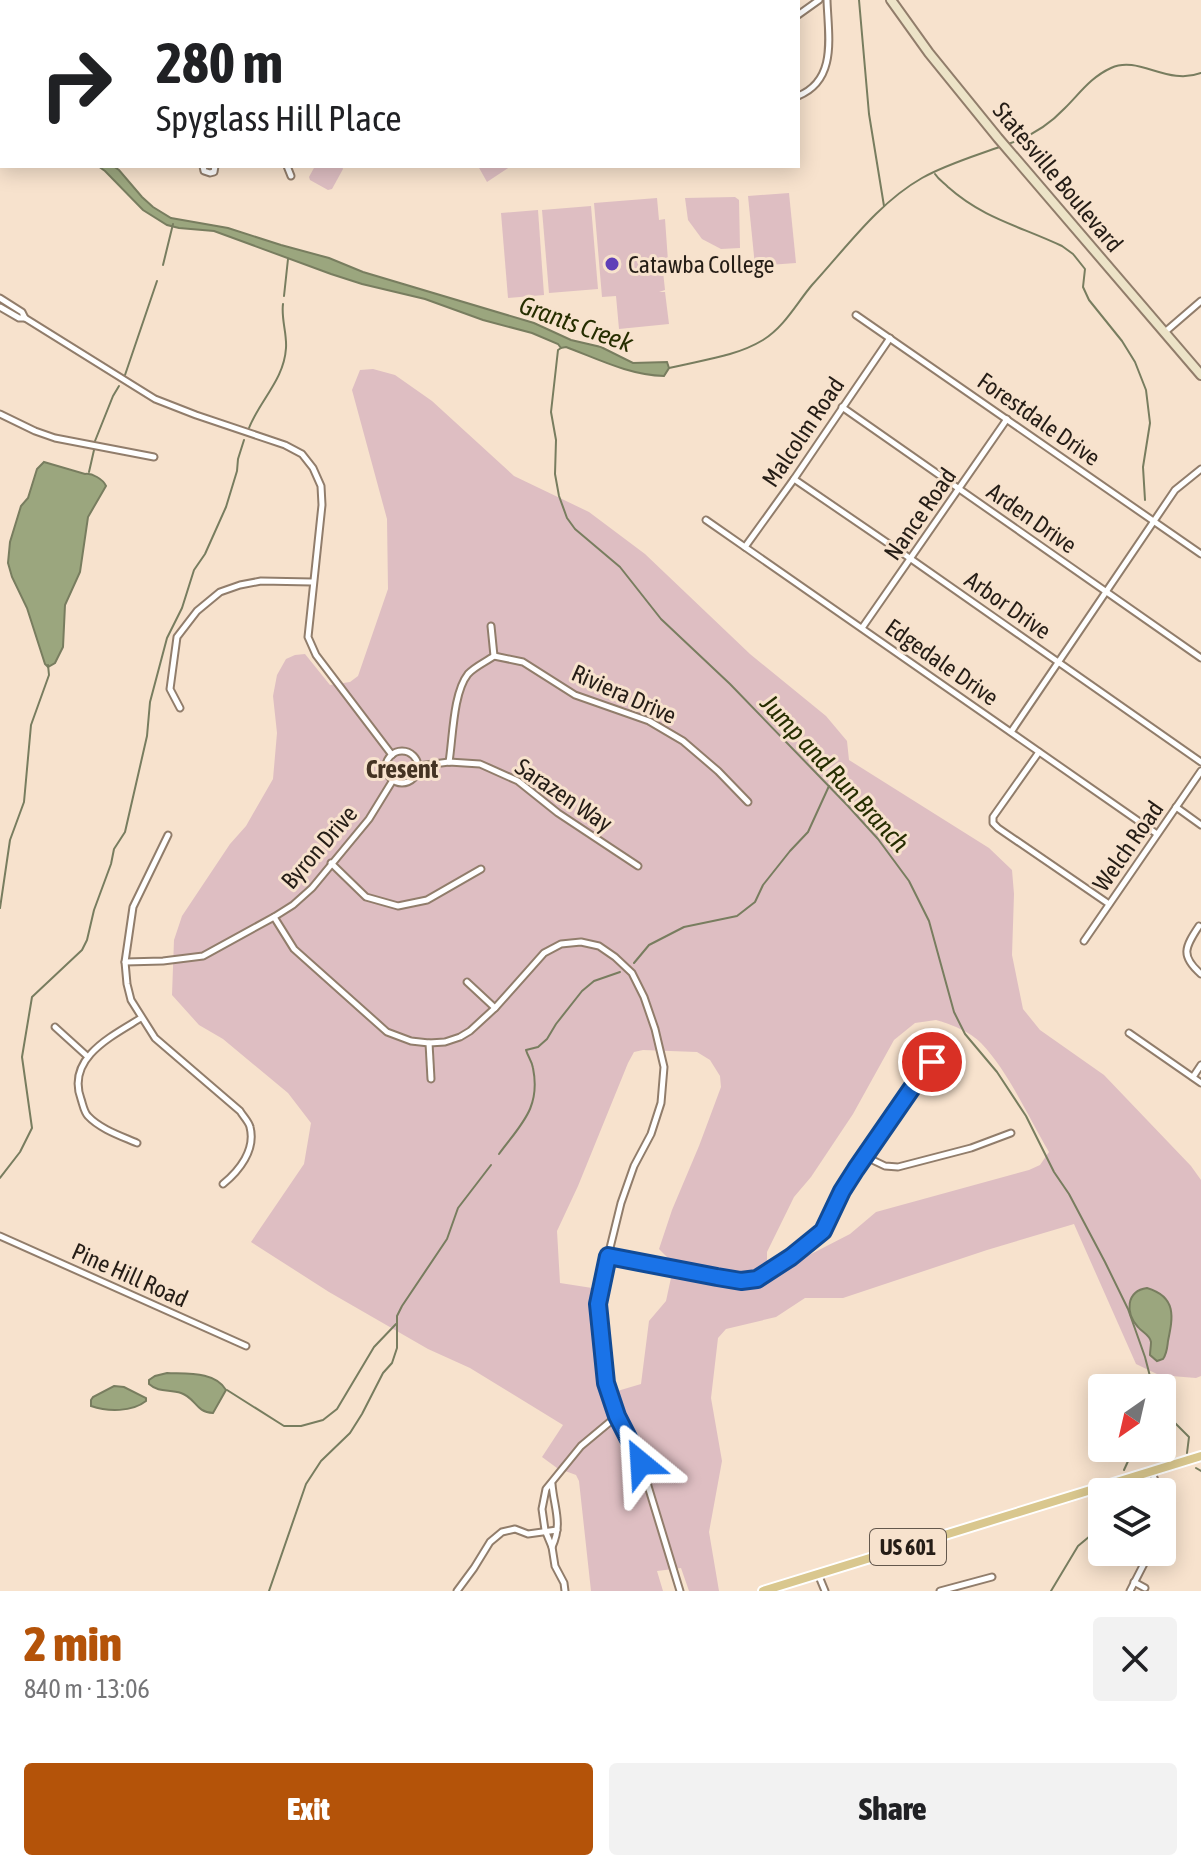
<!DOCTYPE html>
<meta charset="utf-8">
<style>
body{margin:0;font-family:"Asap Condensed",sans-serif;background:#f2f2f2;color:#202124;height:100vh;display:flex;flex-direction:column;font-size:30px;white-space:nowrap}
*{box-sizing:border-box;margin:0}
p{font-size:26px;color:#757577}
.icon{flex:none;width:44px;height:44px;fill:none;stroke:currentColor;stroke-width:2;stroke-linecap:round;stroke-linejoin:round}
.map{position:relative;height:1591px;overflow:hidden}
.drawer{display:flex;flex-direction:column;background:#fff;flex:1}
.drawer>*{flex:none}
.banner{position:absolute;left:0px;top:0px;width:800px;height:168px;box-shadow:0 4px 20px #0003;background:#fff;color:#202124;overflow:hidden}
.needle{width:52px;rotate:214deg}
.controls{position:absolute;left:1088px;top:1374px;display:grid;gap:16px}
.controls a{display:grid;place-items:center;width:88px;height:88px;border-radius:8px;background:#fff;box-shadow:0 4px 20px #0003;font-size:40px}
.pin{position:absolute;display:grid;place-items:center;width:68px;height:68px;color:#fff;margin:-34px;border:4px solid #fff;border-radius:50%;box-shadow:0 2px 8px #0007}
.me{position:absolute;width:88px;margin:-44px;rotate:333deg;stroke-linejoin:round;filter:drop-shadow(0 0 6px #0008)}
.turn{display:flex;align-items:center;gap:28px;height:168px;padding:0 24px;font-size:36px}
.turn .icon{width:104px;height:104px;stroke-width:2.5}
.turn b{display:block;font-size:56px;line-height:68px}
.round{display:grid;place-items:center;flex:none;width:84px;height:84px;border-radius:8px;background:#f2f2f2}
.summary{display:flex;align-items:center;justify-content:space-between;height:136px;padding:0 24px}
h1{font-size:48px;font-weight:800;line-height:60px;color:#b45309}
.action{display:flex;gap:16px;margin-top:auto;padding:16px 24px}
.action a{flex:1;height:92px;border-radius:8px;background:#b45309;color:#fff;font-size:32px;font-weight:800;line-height:92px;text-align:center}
.action a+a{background:#f2f2f2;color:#202124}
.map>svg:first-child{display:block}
.green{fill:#debec2;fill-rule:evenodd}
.water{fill:#9ba67e;stroke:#787d5f;stroke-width:2}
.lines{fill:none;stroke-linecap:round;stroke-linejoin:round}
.stream{stroke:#787d5f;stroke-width:2}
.street-casing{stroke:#917d6b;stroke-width:9}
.secondary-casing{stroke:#917d6b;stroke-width:12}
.primary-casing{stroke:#fff;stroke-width:12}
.street{stroke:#fff;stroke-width:5}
.secondary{stroke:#ece3c7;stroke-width:8}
.primary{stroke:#d9c78e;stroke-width:8}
.route-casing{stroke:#114b97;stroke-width:20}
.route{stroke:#1a73e8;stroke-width:14}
.poi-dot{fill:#5f3fb8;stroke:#f7e2cd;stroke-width:3}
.labels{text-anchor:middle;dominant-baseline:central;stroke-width:6;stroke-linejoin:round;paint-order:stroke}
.shield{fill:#f7e2cd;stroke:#64584d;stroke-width:2}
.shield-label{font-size:22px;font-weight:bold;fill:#251d16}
.street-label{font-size:24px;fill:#251d16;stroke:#f7e2cd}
.poi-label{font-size:24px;fill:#251d16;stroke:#f7e2cd;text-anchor:start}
.water-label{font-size:26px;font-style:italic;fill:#262e00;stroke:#f7e2cd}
.neighbourhood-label{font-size:26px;font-weight:bold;fill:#443323;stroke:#f7e2cd}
</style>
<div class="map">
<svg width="1201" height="1591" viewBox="0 0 1201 1591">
<rect width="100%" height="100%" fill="#f7e2cd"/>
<g class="green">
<path d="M315,166H342L343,169L332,189L328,190L310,180L309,177Z"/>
<path d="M478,166H511L487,182Z"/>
<path d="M789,193L796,263L755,266L748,196Z"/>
<path d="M735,197L739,200L740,248L721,249L702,239L688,220L685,198Z"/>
<path d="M657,198L659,220L665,219L668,261L662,262L665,290L659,292H665L669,324L619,329L616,296L602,297L594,203Z"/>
<path d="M591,206L598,289L549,293L542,210Z"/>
<path d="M538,210L544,295L508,298L501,213Z"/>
<path d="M373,369L395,375L432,401L514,476L589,512L645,554L750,654L826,716L847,741L849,760L989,848L1012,870L1014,894L1012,955L1023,1009L1040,1030L1104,1075L1191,1166L1201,1180V1376L1196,1378L1159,1375L1136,1364L1074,1224L987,1250L843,1298H805L776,1317L726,1329L718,1338L711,1398L722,1461L709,1532L719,1591H689L681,1568L657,1571L663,1591H591L579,1481L576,1475L557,1468L542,1457L563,1425L470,1368L428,1349L329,1292L251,1242L304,1164L311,1123L288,1093L223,1039L199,1025L172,995L174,940L182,916L230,844L246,826L273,779L277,733L273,696L277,675L286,659L295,655L305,654L330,685L350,682L358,676L388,589L387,519L352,390L360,370ZM936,1020C949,1023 972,1033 981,1043C1008,1071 1029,1118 1049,1152L1040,1165L1029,1170L876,1212L850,1234L782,1269L767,1260V1252L794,1197L811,1177L853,1114L894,1040L915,1023ZM643,1050L697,1052L710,1060L720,1076L721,1087L699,1146L672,1210L659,1249L674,1264L666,1301L649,1321L641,1384L614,1392C605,1359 604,1324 605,1290L560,1283L557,1231L578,1186L628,1063L634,1052Z"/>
</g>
<g class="water">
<path d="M98,166H113L119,170L142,197L153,207L171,218L228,228L281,245L329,258L363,272L534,323L571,340L601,347L633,363L667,362L669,368L664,376C629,375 598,359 566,347L561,348L558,344L532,333L483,320L425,299L362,284L331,274L214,231L179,228L167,225L143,210L105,171Z"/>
<path d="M44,462L85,474C92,473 103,479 106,486L88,517L80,572L65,605L63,647L55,663L48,667L45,664L27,608L12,577L8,563L10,542L21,506L28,498L37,469Z"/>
<path d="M1147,1288C1177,1297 1173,1317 1168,1341C1167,1349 1167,1353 1163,1359L1157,1361L1150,1355C1150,1351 1151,1346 1151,1342C1150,1335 1142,1332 1138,1327C1125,1313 1126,1291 1147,1288Z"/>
<path d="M167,1373C186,1374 215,1371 226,1390L213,1413C195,1412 196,1398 181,1393C169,1389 159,1393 149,1384V1380L155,1376Z"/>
<path d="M114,1386L124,1387L146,1398V1401C132,1412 108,1412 91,1406V1400L93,1397Z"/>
</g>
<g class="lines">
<g class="stream">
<path d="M859,0L869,114L884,206"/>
<path d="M1008,144C1030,137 1049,125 1065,108C1080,93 1091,77 1111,68C1139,55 1167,86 1201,73"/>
<path d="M935,174C939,180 943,182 948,187C984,219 1020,226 1062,246L1073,254L1085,269L1083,287L1089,300L1122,341L1135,362L1146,390L1150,423L1143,467L1145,500"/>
<path d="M163,265L173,224"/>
<path d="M284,296L288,259"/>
<path d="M561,348L558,350L551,412L556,440L555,474L559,496L567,518L575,529L620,567L661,619L730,684L848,806L878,839L909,881L929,921L954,1012L965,1034L997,1072L1026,1116L1054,1172L1069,1194L1105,1262L1128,1309L1145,1357L1153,1388"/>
<path d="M669,368C701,360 735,357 763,340C785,326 796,304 812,285C846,248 878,203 922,178C947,164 975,156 1002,146"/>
<path d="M125,375L157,281"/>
<path d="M249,428C260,400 284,380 286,348C287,333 281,319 283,304"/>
<path d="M95,441L113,396L119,386"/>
<path d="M89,472L94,450"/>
<path d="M0,908L10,840L24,802L31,725L49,675L48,665"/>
<path d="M634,963L649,945L684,927L737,916L755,902L763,885L790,851L808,832L829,786"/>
<path d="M499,1154C521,1124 541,1108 533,1068C532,1061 528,1057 526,1050L538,1047L547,1039L556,1024L582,991L594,981L620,972"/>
<path d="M0,1178L20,1152L32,1128L22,1057L32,997L82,950L87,940L94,910L111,864L114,849L125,832L147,736L150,702L167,638L182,608L194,570L205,554L226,507L237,471L238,459L244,440"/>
<path d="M227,1390L284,1426H301L323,1420L337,1409L374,1347L396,1324"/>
<path d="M1162,1410L1189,1437L1187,1453"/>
<path d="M1196,1468L1201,1471"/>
<path d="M1124,1470L1134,1448"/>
<path d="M269,1591L306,1484L321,1461L350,1433L362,1414L383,1373L392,1363L397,1348V1316L402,1306L447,1239L458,1208L491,1165"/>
<path d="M1051,1591L1078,1546L1102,1526"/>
</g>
<g class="street-casing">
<g id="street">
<path d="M130,0L133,2"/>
<path d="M223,0L225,2"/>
<path d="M560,0L562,2"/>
<path d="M679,0L680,2"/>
<path d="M448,2H452"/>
<path d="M476,2L506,0"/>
<path d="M655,2L657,0"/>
<path d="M798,15L819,0"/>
<path d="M798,96C838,80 828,35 827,0"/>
<path d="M203,166L204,171L210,173L214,172L215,166"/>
<path d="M287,166L291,176"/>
<path d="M0,298L22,312L25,318H19L0,307"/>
<path d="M856,315L1201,554"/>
<path d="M25,318L155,399L196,415L285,445L302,454L313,468L321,486L322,505L308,637L316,655L392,755"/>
<path d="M1165,332L1201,301"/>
<path d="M842,407L1201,658"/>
<path d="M0,414L35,431L55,438L154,457"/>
<path d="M794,479L911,559L1201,762"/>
<path d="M706,520L1157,834"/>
<path d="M745,547L794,479L890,338"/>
<path d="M491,626L494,656"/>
<path d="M862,628L1007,419"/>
<path d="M180,708L170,689L177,637L197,611L220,592L240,585L261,581L312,582"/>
<path d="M1011,732L1175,490L1201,469"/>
<circle cx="402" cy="767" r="16"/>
<path d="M1039,752L993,817V823L998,828L1109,904"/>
<path d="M449,762C453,737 453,693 468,674C474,667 487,661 494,656L523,662L575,695L649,721L683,741L718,771L748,802"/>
<path d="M418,766L449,762L480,764L518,781L558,813L638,866"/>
<path d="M1176,807L1201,825"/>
<path d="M168,835L133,907L125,962L127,984L131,1000L155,1038L240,1111C243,1116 249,1122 250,1127C256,1150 239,1171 223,1184"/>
<path d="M331,863L366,897L398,906L427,900L481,869"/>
<path d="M274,917L294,949L387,1032L411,1041L429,1043L445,1042L460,1037L470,1031L495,1008L544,953L561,944L581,942L599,946L615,957L632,973L644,997L655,1029L664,1067L661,1103L651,1134L634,1166L621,1203L608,1256L598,1304L601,1348L606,1383L617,1416L641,1463L680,1591"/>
<path d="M1199,926C1185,947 1180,956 1201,974"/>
<path d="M1084,941L1201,771"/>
<path d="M125,962L163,961L203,956L274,917L293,905L312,888L369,819L393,780"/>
<path d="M467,982L495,1008"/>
<path d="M55,1027L87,1056"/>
<path d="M1129,1033L1201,1083"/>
<path d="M429,1043L431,1079"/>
<path d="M1193,1077L1201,1065"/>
<path d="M137,1143C121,1136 100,1129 88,1116C84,1112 83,1105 81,1099C66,1058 112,1036 141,1018"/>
<path d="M864,1156L885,1166L898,1167L971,1148L1011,1133"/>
<path d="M0,1236L246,1346"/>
<path d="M608,1256L717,1277L741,1281L757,1279L791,1257L823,1231L842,1191L864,1156L923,1072L932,1062"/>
<path d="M1152,1472L1159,1492"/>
<path d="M552,1484C554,1508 563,1523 552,1547"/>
<path d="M1162,1499L1164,1512L1162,1524"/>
<path d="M1162,1545L1166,1546"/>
<path d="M818,1574L825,1591"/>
<path d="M1134,1582L1145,1588"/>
<path d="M457,1591L474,1568L490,1542L502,1532L515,1529L528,1534L557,1530"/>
<path d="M565,1591L564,1583L555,1566L552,1547L545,1530L542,1509L546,1489L581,1446L617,1416"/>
<path d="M940,1591L992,1577"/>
<path d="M1130,1591L1150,1552"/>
</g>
</g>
<g class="secondary-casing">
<path id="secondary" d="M891,0L929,53L998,138L1201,375"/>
</g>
<g class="primary-casing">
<g id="primary">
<path d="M80,2L81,0"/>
<path d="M0,138L2,134"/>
<path d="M763,1591L1201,1456"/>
</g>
</g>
<use href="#street" class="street"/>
<use href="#secondary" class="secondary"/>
<use href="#primary" class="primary"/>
</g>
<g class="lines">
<g class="route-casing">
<path id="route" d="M641,1463L617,1416L606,1383L598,1304L608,1256L717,1277L741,1281L757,1279L791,1257L823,1231L842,1191L856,1169L923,1072L932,1062"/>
</g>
<use href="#route" class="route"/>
</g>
<circle class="poi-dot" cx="612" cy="264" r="8"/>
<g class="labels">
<rect class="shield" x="870" y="1529" width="76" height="36" rx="6"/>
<g class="shield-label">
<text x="908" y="1547">US 601</text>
</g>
<g class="street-label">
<text transform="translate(1058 177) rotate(50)">Statesville Boulevard</text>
<text transform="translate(1039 419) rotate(35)">Forestdale Drive</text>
<text transform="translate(803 432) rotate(-56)">Malcolm Road</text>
<text transform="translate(920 514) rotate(-55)">Nance Road</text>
<text transform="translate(1032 518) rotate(35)">Arden Drive</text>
<text transform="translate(1008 605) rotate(35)">Arbor Drive</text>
<text transform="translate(942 662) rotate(35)">Edgedale Drive</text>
<text transform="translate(624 694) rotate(24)">Riviera Drive</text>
<text transform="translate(564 795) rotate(34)">Sarazen Way</text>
<text transform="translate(1128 846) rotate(-55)">Welch Road</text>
<text transform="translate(319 847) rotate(-49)">Byron Drive</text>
<text transform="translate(130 1275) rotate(24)">Pine Hill Road</text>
</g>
<g class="poi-label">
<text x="628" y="264">Catawba College</text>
</g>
<g class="water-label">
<text transform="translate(576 324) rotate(20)">Grants Creek</text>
<text transform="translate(835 773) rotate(47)">Jump and Run Branch</text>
</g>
<g class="neighbourhood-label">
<text x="402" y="769">Cresent</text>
</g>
</g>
</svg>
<div class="controls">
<a><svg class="needle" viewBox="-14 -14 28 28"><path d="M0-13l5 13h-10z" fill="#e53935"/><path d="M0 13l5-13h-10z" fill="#757577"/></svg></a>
<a><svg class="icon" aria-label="layers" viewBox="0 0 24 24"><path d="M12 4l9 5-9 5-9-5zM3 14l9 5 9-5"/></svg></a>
</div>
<div class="pin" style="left:932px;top:1062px;background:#d93025"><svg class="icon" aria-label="arrive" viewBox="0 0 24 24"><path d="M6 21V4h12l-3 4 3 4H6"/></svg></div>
<svg class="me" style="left:641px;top:1463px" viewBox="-20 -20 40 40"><path d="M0-17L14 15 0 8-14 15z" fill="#1a73e8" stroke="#fff" stroke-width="4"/></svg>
<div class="banner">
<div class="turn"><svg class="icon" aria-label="right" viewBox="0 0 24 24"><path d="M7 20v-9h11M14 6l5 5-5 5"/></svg><div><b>280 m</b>Spyglass Hill Place</div></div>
</div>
</div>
<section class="drawer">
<div class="summary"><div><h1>2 min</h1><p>840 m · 13:06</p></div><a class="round"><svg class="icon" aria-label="close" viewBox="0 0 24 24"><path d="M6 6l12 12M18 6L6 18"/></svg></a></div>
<div class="action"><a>Exit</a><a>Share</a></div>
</section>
